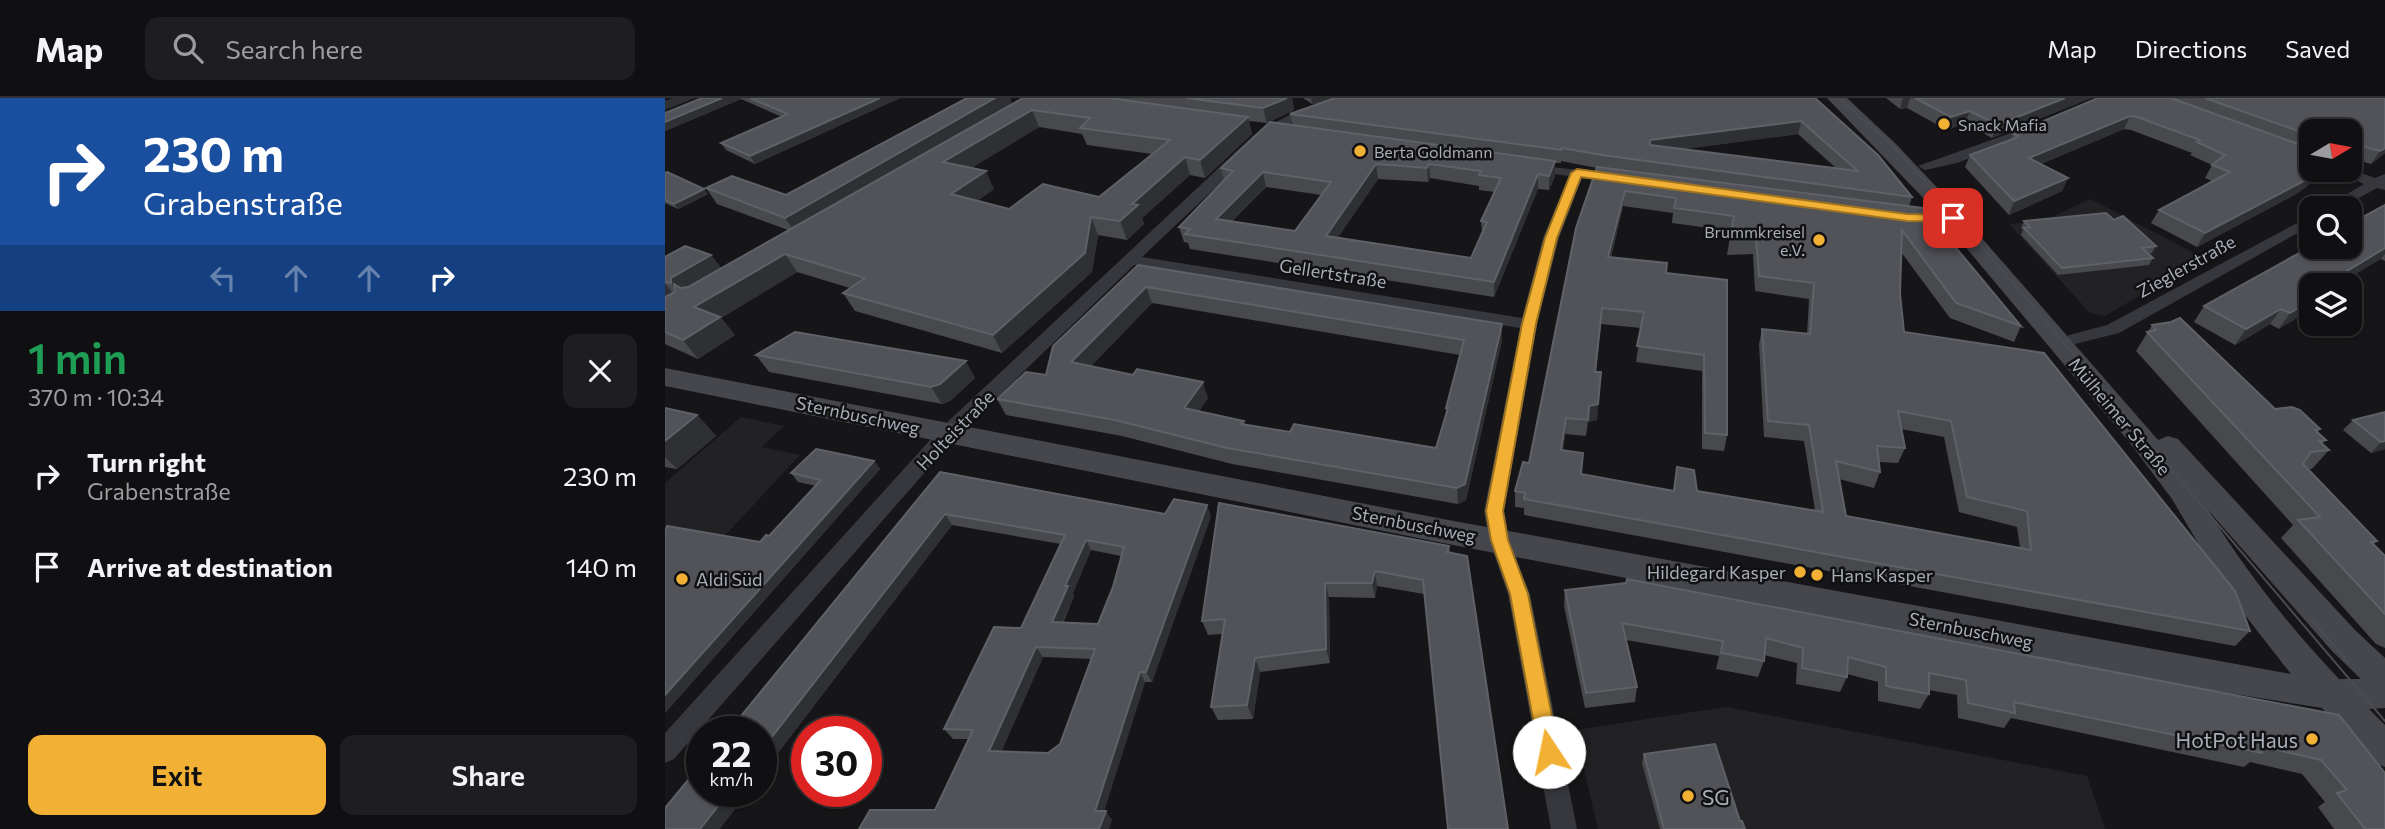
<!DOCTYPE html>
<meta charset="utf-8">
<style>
body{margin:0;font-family:Commissioner,sans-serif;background:#1e1e20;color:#f1f3f6;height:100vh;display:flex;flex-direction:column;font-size:26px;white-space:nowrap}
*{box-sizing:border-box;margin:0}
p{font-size:23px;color:#9c9d9f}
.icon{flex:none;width:38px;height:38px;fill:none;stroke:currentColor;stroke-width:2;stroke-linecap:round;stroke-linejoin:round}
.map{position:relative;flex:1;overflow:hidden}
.side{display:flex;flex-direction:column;background:#101012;width:665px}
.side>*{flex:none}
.guide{background:#1a4fa0;color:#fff;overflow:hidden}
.needle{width:46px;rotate:80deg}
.tools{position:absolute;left:1634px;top:21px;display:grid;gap:14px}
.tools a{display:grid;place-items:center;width:63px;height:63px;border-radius:14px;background:#101012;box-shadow:0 2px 5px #0004,0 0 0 2px #303032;font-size:35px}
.speed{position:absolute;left:21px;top:618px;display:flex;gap:14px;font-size:35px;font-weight:700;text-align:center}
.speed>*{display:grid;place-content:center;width:91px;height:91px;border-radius:50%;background:#101012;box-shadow:0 2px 5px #0004,0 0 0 2px #303032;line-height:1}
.speed small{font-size:18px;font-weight:400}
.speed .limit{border:10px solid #d22;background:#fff;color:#111}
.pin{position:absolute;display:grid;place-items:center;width:60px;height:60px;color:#fff;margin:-30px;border-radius:14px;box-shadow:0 4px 10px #0006}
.me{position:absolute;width:77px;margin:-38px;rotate:349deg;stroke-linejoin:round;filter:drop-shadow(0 0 5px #0008)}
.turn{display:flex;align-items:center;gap:24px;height:147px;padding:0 28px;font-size:32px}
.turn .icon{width:91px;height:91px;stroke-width:2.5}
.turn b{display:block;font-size:49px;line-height:60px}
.lanes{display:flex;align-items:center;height:66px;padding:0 28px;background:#0003;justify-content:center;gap:35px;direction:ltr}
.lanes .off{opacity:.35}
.round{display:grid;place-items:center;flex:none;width:74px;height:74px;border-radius:14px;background:#1e1e20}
.head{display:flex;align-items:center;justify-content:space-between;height:119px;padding:0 28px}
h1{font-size:42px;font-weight:600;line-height:52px;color:#1e9e55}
.action{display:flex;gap:14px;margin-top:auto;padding:14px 28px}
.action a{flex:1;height:80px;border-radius:14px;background:#f2b134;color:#111;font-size:28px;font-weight:600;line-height:80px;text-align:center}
.action a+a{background:#1e1e20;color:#f1f3f6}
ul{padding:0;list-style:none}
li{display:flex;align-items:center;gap:21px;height:91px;padding:0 28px}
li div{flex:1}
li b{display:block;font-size:26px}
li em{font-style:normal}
header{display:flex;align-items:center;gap:42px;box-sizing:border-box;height:98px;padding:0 35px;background:#101012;border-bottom:2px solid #303032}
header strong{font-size:33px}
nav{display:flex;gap:38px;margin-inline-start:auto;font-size:24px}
.search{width:490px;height:63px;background:#1e1e20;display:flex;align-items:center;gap:18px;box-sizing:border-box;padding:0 24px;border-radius:14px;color:#9c9d9f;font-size:26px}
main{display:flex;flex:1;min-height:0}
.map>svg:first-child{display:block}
.built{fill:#222225}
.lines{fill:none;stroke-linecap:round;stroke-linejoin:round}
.minor{fill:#37383d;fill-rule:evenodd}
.secondary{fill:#45474d;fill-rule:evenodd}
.tram{stroke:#4a4c52;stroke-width:2}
.wall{fill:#47494d;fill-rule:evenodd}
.shaded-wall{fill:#2f3033}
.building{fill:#525359;stroke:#5f6168;stroke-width:2;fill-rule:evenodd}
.route{fill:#f2b134;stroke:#9d7322;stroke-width:2}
.poi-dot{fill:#f2b134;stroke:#111113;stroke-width:2.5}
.labels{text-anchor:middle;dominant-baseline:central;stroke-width:5;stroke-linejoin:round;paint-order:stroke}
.far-poi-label{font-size:16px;fill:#a8adb8;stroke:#111113;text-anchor:start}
.street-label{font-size:18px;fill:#a8adb8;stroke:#111113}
.poi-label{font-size:18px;fill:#a8adb8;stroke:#111113;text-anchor:start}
.near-poi-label{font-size:21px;fill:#a8adb8;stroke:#111113;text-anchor:end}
</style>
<header>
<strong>Map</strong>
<div class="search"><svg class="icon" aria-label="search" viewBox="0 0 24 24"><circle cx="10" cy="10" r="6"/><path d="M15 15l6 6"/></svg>Search here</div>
<nav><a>Map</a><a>Directions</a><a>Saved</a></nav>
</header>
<main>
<section class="side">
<div class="guide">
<div class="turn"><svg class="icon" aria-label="right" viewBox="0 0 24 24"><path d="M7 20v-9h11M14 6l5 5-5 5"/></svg><div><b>230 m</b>Grabenstraße</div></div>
<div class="lanes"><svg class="icon off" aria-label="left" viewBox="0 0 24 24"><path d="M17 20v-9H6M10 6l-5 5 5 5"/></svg><svg class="icon off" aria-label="ahead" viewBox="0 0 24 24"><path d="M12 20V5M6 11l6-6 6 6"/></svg><svg class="icon off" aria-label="ahead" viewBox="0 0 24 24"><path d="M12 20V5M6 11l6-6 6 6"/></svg><svg class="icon" aria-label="right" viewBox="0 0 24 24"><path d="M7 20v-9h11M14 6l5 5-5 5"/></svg></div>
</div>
<div class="head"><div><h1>1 min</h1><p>370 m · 10:34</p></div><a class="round"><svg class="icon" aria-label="close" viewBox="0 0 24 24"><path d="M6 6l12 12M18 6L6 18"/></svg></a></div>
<ul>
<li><svg class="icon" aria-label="right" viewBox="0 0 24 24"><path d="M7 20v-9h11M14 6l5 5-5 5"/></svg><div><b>Turn right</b><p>Grabenstraße</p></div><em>230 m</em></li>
<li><svg class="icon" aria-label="arrive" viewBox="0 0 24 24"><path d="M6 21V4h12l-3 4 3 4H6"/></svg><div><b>Arrive at destination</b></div><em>140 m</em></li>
</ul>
<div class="action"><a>Exit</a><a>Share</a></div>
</section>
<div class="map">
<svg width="1720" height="731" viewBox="0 0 1720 731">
<rect width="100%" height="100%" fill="#161618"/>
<g class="built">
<path d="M1425,101L1539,160L1440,218L1425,215L1344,126L1379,123Z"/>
<path d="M76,319L119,328L97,349L135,357L55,443L0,516V385Z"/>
<path d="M1061,609L1422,678L1440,731H933L910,632Z"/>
</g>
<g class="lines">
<g class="minor">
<path d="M682,0H700L633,23L609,34L477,159L857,220L878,140L904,78L860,72V66L958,77L960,80L953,84L917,80L894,140L873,222L839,413L844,442L865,496L912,731H886L843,496L824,442L819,413L855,230L469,167L289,341L9,661L0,665V635L275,331L590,36L624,17Z"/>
<path d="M1371,26L1376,27V33L1292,65L1260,72L1253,68Z"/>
<path d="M1685,71L1710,80L1720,76V92L1712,90L1676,110H1659L1699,86L1667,72Z"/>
<path d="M1243,115H1305L1312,119L1305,123L1238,122L1236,119L1238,116Z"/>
<path d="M1647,117V127L1454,235L1410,246L1402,241L1404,237L1442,227Z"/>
</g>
<path class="secondary" d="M1162,0H1182L1231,46L1281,99L1493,342L1503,338L1513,341L1691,533L1720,560V610L1704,611L1720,627V669L1707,664L1657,610L1545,592L778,445L0,288V270L778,421L1626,576L1562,494L1507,401L1465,345L1266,108ZM1543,412L1667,553L1696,581H1674C1624,528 1581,474 1543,412Z"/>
<g class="tram">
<path d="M1174,0L1226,46L1274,98L1720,623"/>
<path d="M1647,522L1684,565"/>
</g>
</g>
<g class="wall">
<path d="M37,0H235L90,66L61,52L56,45L117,19L76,1L0,33V15Z"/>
<path d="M345,0L347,6L358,0H627L629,12L602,25L584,23L587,36L540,80L525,77L477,120L479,126L462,142L433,137L427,174L337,255L190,213L178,195L185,190L132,174L56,220L70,237L33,261L0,246V159L46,157L56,170L123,132L52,106L41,90L121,97ZM374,29L417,36L422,47L487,56L434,99L344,111L312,103L329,91L306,70Z"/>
<path d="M638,0H1150L1247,99L1244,108L1356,228L1349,244L1285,220L1236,154L1235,196L1239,234L1585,533L1570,548L859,417V410L850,409V393L864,365L932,70L896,63V65H890V78L884,92L873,91L829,199L525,151L523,145L519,144L514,129L559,82L556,70L628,27L625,16L660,4L647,6ZM1133,36L1171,70L1019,51ZM765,80L814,88V92L830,94L816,123L817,135L806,160L673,139L713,81L763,84ZM601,89L656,97L630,133L567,123ZM958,108L1008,115L1007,125L1066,133L1062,157L1088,156L1090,193L1144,201L1142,236L1097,231L1094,246L1099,339L1139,343L1150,412L1032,393L1012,369L1008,393L917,376L898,352L900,336L921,338L923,324L932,322L931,274L936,226L976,230L971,264L1037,273V351L1059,353L1062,337V182L1001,175L946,160ZM1236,331L1279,339L1294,414L1352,429L1355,450L1181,418L1174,381L1209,390L1215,374L1214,364L1233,365L1240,350Z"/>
<path d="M1221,0H1426L1327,40L1300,25L1282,32L1242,10L1235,11Z"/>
<path d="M1433,0H1720V55L1706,66L1685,60V33H1647V72H1663L1633,95L1532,149L1486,125L1494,112L1547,83L1540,80L1547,67L1525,57L1527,55L1466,32L1459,31L1376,66L1403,80L1397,93L1344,117L1300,69L1305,57L1346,42L1348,36Z"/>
<path d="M0,75L43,96L13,111L0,105Z"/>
<path d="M1720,107V163L1716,161L1647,187L1614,231L1605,226L1570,247L1529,224L1539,208Z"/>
<path d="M1449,122L1491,148L1487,155L1483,156L1488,160L1484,167L1393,177L1356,137L1358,132L1356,130L1359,123Z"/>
<path d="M473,167L837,242L801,402L793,406L567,366L457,338L341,317L332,301L381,277ZM487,205L795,257L781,310V317L771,350L625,334L580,327L579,323L534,313L543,300L426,268Z"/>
<path d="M1487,227L1610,311L1655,331L1653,334L1661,342L1657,346L1664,352L1647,371H1643L1712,443L1709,446L1720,458V550L1711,546L1616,440L1628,427L1471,253Z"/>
<path d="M91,257L310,280L285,303L277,306L104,274Z"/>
<path d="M0,310L32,317L51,338L12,371L0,369Z"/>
<path d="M1720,314V351L1706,355L1678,332L1688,322Z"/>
<path d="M209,363L215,371L0,615L95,444L104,438L151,388L133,384L126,375Z"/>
<path d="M275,374L500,416L546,418L487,584H480L439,713L447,722L270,712L304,641H288L279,631L356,530L396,446L287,427L96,677V634ZM426,452L456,458L448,489L433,526L398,525L409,498L408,495ZM378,559L427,561L395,646L383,655L336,653Z"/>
<path d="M554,405L784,448L785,455L759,496L712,488L710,500L664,499L665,565L595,574L588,621L553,622L546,609L557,536L543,537L537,523Z"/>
<path d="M900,492L1674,617L1720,731H1669L1653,709L1660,704L1637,676L1585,664L1579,669L1346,620L1339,630L1293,620L1292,597L1264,592V596L1255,611L1213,603V584L1182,576V579L1175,594L1131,586L1132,565L1099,557V563L1093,579L1051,571L1054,558L961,542L972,589L970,604L920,610L899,508Z"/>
<path d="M979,656L1075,723L1080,731H995L977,665Z"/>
</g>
<g class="shaded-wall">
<path d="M8,0H30L0,12V3Z"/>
<path d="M57,0H75L76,1L0,33V24Z"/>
<path d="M215,0H235L90,66L85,58Z"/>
<path d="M330,0H345L348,7L130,135L120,120Z"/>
<path d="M622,0H627L629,12L602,25L598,10Z"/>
<path d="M646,0H677L647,6Z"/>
<path d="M1238,0H1245L1242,10L1235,11Z"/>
<path d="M1400,0H1426L1327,40L1332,27Z"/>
<path d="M367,12L374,29L287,82L278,64Z"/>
<path d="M1305,13L1300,25L1282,32L1286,19Z"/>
<path d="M1465,18L1459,31L1359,73L1364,60Z"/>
<path d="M583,19L587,36L540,80L535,62Z"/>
<path d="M1136,23L1133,36L983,56L985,42Z"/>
<path d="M1720,50V55L1706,66L1715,53Z"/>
<path d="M520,59L525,77L477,120L479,126L462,142L455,123L467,106Z"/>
<path d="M890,63V78L884,92V78Z"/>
<path d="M711,66L713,81L664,153L661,138Z"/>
<path d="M764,66L765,80L763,84L762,70Z"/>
<path d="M1655,72H1663L1633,95L1532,149L1540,135Z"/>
<path d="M321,73L329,91L295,114L286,96Z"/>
<path d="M598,74L601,89L555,136L551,121Z"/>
<path d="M873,76V91L829,199V184Z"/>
<path d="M1403,80L1397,93L1344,117L1349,103Z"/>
<path d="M39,91L43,96L13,111L9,106Z"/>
<path d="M960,93L958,108L942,175L943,159Z"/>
<path d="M426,119L433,137L427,174L337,255L328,237Z"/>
<path d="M1720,150V156L1716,161L1672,187H1661L1664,184Z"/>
<path d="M120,156L132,174L56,220L70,237L33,261L18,242L29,209Z"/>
<path d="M46,157L60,176L21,203L6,185V180Z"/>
<path d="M0,185L14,203L0,209Z"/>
<path d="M481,189L487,205L414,280L406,264Z"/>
<path d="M1647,202V211L1614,231L1625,215Z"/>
<path d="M1616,211L1605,226L1570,247L1581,231Z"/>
<path d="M837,226V242L801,402L793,406L792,390Z"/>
<path d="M301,263L310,280L285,303L277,306L266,289Z"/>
<path d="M936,274L932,322L923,324L921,338L924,308Z"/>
<path d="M538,284L543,300L525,326L519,310Z"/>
<path d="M32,317L51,338L12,371L0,359V343Z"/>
<path d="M901,320L900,336L896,368V352Z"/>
<path d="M1720,343V351L1706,355L1716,344Z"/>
<path d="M209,363L215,371L0,615V597Z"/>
<path d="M542,407L546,418L487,584L481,574Z"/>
<path d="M280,416L287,427L96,677V653Z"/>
<path d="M421,442L426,452L408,495L409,498L393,534L387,524L400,488Z"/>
<path d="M710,473L712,488L710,500L707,485Z"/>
<path d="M660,485L664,499L665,565L661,551Z"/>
<path d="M371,549L378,559L333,662L324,653Z"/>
<path d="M590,560L595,574L588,621L582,607Z"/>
<path d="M475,574L480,584L436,722L430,713Z"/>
<path d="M65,693H84L55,731H35Z"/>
<path d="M441,713L447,722L444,731H434Z"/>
</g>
<g class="building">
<path d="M37,0H57L0,24V15Z"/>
<path d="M85,0H215L85,58L56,45L123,16Z"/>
<path d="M302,0H330L120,120L41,90L67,78L121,97Z"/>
<path d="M358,0H444L583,19L535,62L520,59L467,106L473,107L455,123L426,119L420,155L328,237L178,195L200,180L120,156L29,209L55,219L18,242L0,234V199L10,194L9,186L16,190L23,189ZM367,12L425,20L415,30L505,42L434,99L378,86L344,111L286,96L321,73L278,64Z"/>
<path d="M521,0H622L598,10Z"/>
<path d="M670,0H1150L1213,57L1247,99L937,57L897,50L896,52L625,16ZM1136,23L1193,73L985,47V42Z"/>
<path d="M1250,0H1400L1332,27L1305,13L1286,19Z"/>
<path d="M1433,0H1506L1647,51V72H1655L1641,82L1540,135L1494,112L1565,74L1547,67L1560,57L1532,44L1535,42L1472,19L1465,18L1364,60L1403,80L1349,103L1305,57L1348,41L1353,38L1348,36Z"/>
<path d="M1540,0H1720V50L1715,53L1689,46L1685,48V33H1647V38Z"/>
<path d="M605,24L890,63L884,78L873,76L829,184L520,136L525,131L514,129L568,73L556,70ZM711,66L762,70L764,66L816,73L814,77L836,80L816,123L822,124L806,160L661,138ZM598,74L666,84L630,133L551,121Z"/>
<path d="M932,69L1258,110L1356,228L1291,205L1237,132L1235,196L1239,234L1379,255L1570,493L1585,533L859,401L860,395L850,393L858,364L864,365L911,130ZM960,93L1011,100L1009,110L1069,118L1065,141H1091L1094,178L1149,185L1145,236L1097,231L1103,323L1144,327L1158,414L1032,393L1029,372L1012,369L1009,393L916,376L918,355L896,352L901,320L923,322L924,308L933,306L936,274H930L937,210L979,214L972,248L1039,257L1040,335L1062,337V182L1001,175L1002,165L943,159ZM1233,313L1286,323L1302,399L1362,413L1366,452L1181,418L1171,363L1215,374L1212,348L1240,350Z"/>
<path d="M2,74L39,91L9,106L0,102V75Z"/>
<path d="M1720,107V150L1664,184L1670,187H1647V202L1625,215L1616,211L1581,231L1539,208L1647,148V149H1685V126Z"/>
<path d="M1441,115L1449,122L1458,118L1491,148L1477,150L1488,160L1397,170L1359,130L1365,129L1359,123Z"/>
<path d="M20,148L46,157L6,180V185L0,184V159Z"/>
<path d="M473,167L837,226L800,386L792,390L562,350L450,322L332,301L361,274L381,277L388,248ZM481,189L799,242L781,310H783L771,350L629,326L625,334L576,326L579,323L519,310L538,284L472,271L468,277L406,264Z"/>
<path d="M1515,220L1610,311L1627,309L1635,312L1655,331L1650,332L1661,342L1654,343L1664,352L1646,354L1638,366L1712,443L1706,444L1720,458V516L1633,422L1655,419L1482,234L1491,232L1487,227L1506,224Z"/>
<path d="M130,234L301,263L275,286L266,289L91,257Z"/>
<path d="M0,310L32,317L0,343Z"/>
<path d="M1720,314V343L1716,344L1688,322Z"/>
<path d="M151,351L209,363L0,597V434L2,428L95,444L101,437L104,438L156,382L126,375Z"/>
<path d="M275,374L500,416L509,401L542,407L481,574H475L430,713H441L434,731H194L205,712H270L308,632L279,631L329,529L356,530L400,437L280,416L96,653V634H63ZM421,442L459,449L448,489L433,526L387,524L403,488H400ZM371,549L430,551L395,646L383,655L324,653Z"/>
<path d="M554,405L784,448L782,454L802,458L843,731H783L758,482L710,473L707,485H660L661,551L590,560L582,607L546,609L560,521L537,523Z"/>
<path d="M962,481L1674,617L1720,675V731H1700L1672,695L1682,692L1656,662L1595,648L1597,655L1349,604L1350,615L1303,605L1301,582L1264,575V596L1221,588V569L1183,559L1182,579L1137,570L1138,550L1101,540L1099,563L1056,555L1058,543L957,525L972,589L921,595L900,492L961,485Z"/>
<path d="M1050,646L1075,723H1077L1080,731H999L979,656Z"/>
<path d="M37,665V693H65L35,731H0V710Z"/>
</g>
<path class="route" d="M912,71L1242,116L1288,117L1294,120L1288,124L1242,123L916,79L892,140L871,226L838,413L843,442L863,496L894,654L891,661L884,664L877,661L874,654L845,496L826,442L821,413L857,226L880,140L906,75Z"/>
<g class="poi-dot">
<circle cx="1279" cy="26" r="7"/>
<circle cx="695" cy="53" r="7"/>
<circle cx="1154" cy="142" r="7"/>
<circle cx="1135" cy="474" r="7"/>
<circle cx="1152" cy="477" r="7"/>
<circle cx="17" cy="481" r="7"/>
<circle cx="1647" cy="641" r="7"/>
<circle cx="1023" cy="698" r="7"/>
</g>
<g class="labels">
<g class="far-poi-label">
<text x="1293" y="26">Snack Mafia</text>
<text x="709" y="53">Berta Goldmann</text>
<text x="1140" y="133" text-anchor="end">Brummkreisel<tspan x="1140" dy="18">e.V.</tspan></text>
</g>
<g class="street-label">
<text transform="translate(1521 168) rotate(-29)">Zieglerstraße</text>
<text transform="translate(668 175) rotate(9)">Gellertstraße</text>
<text transform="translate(193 317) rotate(12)">Sternbuschweg</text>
<text transform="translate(1455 318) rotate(50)">Mülheimer Straße</text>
<text transform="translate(290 332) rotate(-46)">Holteistraße</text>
<text transform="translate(749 426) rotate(11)">Sternbuschweg</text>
<text transform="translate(1306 532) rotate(11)">Sternbuschweg</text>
</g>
<g class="poi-label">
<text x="1121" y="474" text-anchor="end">Hildegard Kasper</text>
<text x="1166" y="477">Hans Kasper</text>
<text x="31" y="481">Aldi Süd</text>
</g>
<g class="near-poi-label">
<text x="1633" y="641">HotPot Haus</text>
<text x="1037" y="698" text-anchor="start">SG</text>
</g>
</g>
</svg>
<div class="tools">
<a><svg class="needle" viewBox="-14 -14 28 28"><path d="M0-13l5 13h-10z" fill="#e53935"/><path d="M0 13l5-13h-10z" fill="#9c9d9f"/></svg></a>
<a><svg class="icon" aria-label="search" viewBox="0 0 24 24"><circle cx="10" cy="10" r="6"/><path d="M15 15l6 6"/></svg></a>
<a><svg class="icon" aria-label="layers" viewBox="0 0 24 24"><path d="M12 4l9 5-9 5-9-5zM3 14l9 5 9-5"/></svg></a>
</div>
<div class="speed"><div>22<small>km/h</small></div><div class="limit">30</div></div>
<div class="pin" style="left:1288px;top:120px;background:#d93025"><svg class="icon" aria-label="arrive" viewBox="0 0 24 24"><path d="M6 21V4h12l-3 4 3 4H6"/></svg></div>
<svg class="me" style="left:884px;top:654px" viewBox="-20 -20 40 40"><circle r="19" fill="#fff"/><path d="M0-13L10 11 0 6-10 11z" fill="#f2b134"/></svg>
</div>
</main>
